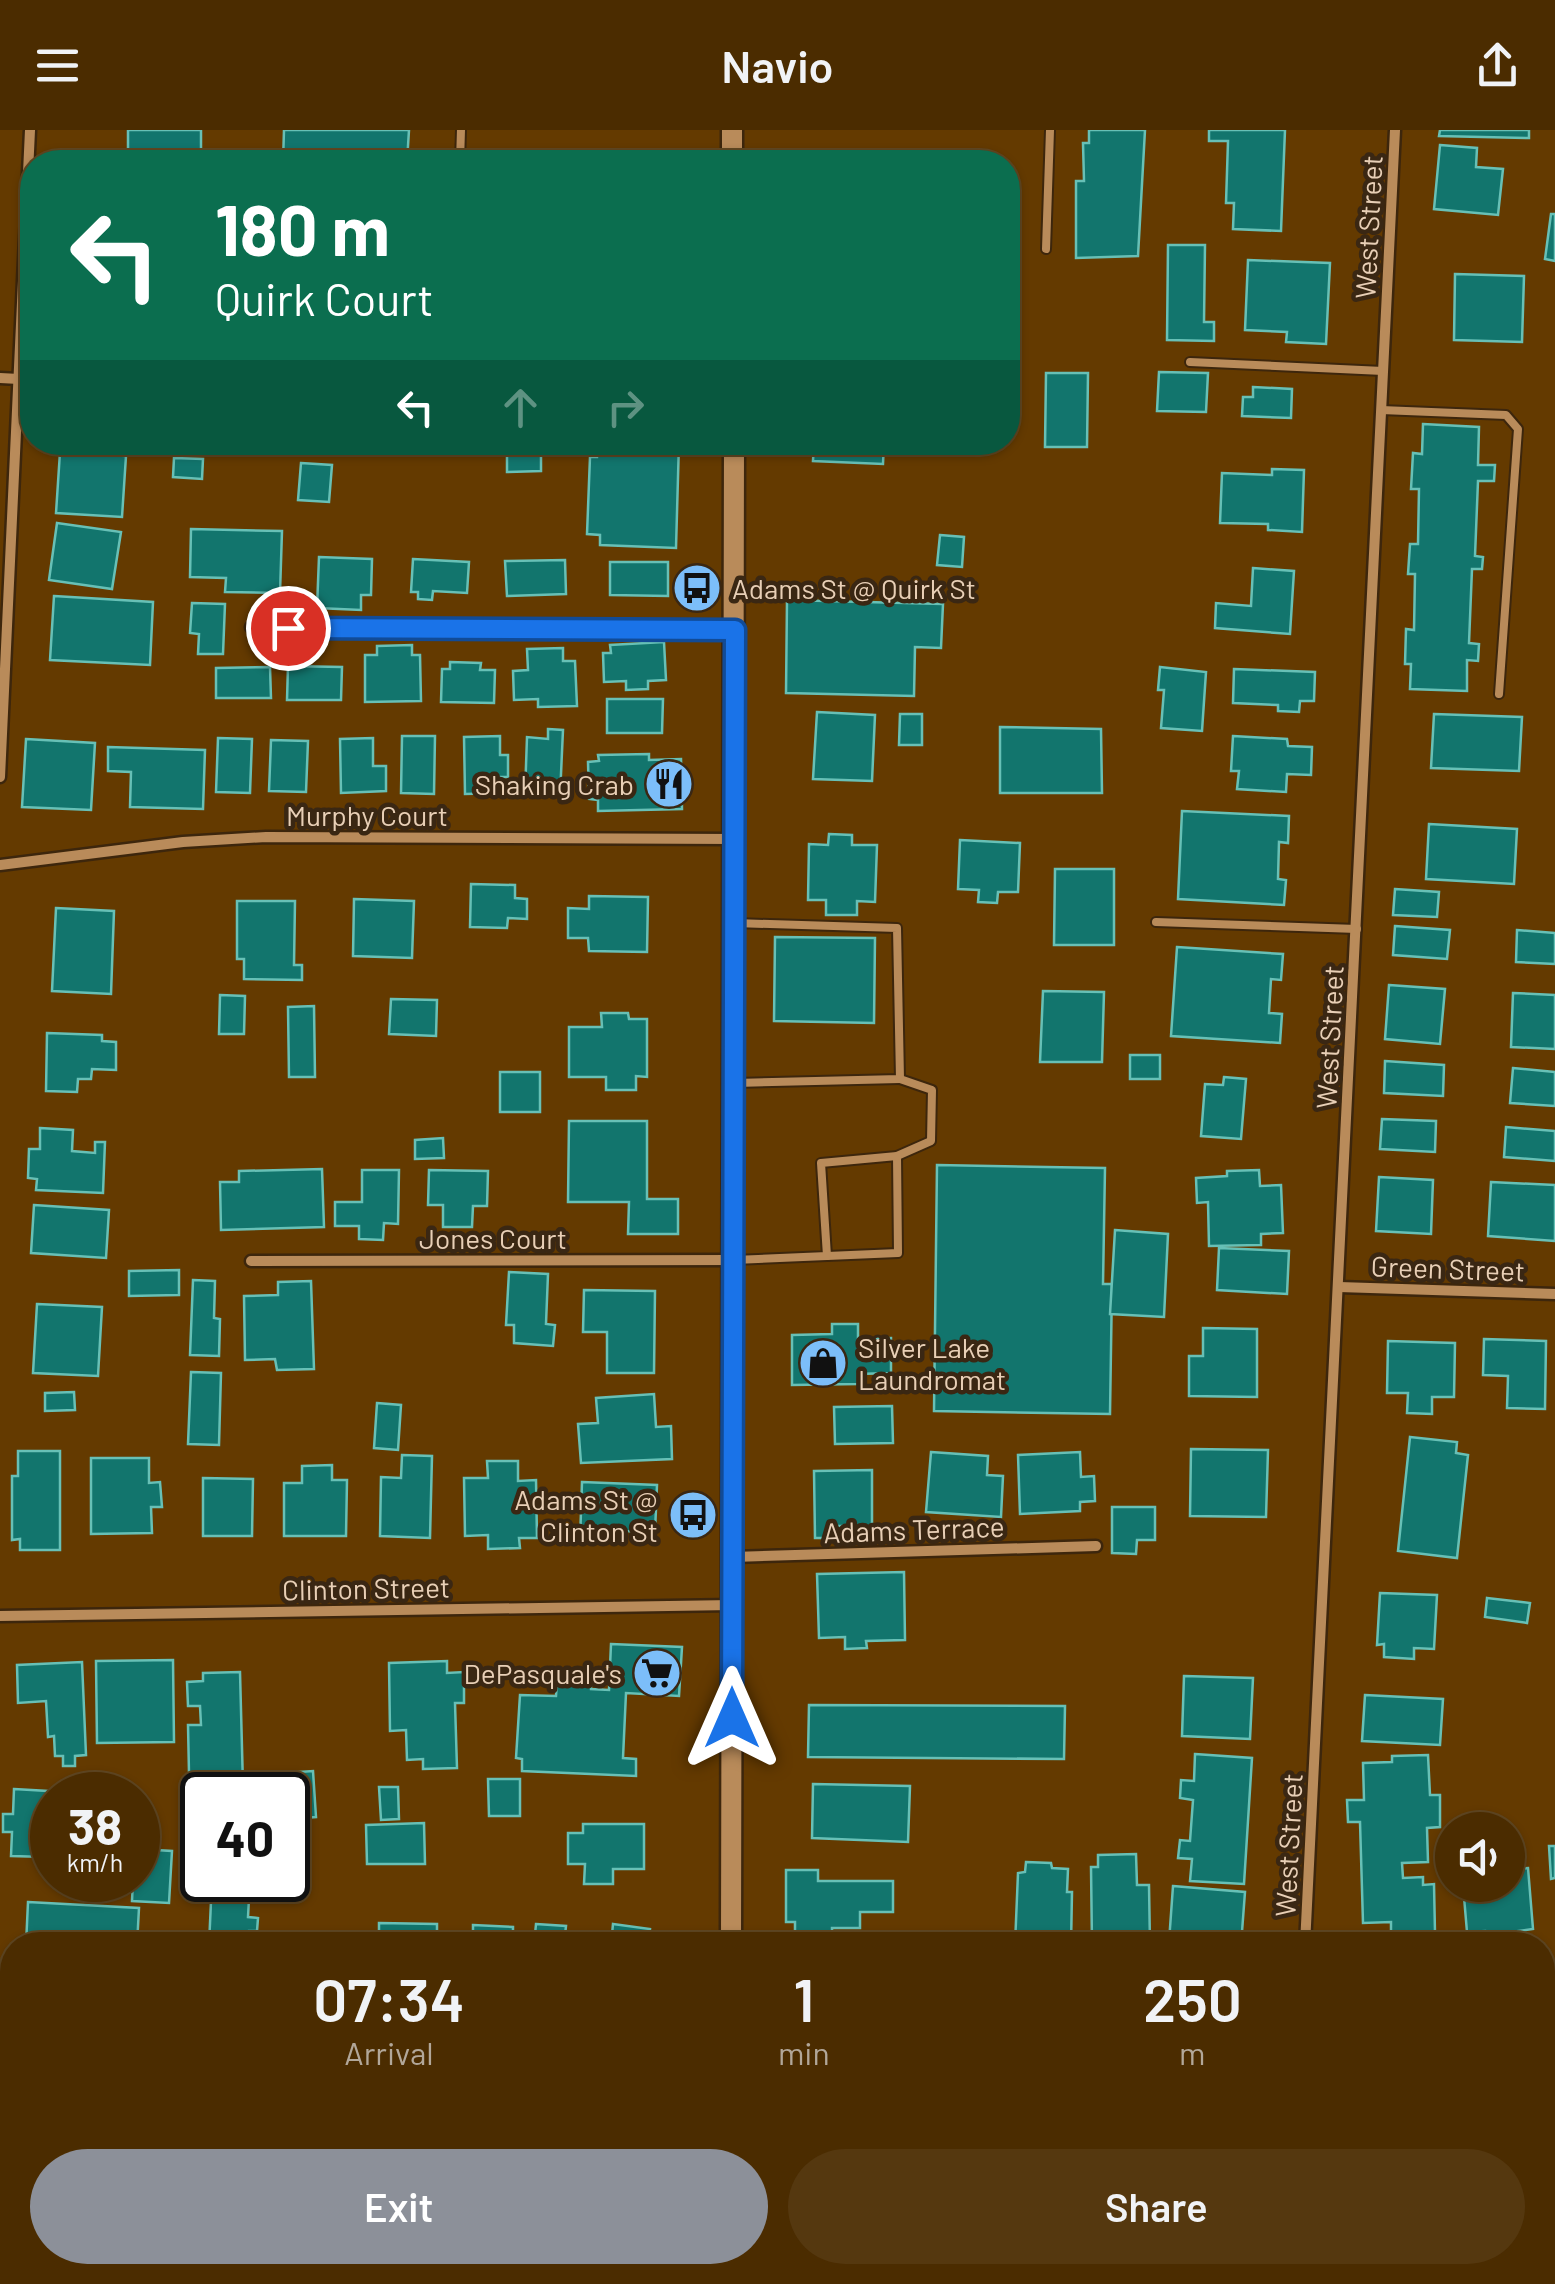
<!DOCTYPE html>
<style>
body{margin:0;font-family:Barlow,sans-serif;background:#55380f;color:#f1f3f6;height:100vh;display:flex;flex-direction:column;font-size:38px;white-space:nowrap}
*{box-sizing:border-box;margin:0}
p{font-size:32px;color:#b2a799}
.icon{flex:none;width:55px;height:55px;fill:none;stroke:currentColor;stroke-width:2;stroke-linecap:round;stroke-linejoin:round}
.map{position:relative;flex:1;overflow:hidden}
.drawer{position:absolute;left:0px;top:1802px;width:1555px;height:352px;display:flex;flex-direction:column;background:#4b2c00;border-radius:40px 40px 0 0;box-shadow:0 2px 8px #0004,0 0 0 2px #624822}
.drawer>*{flex:none}
.hud{position:absolute;left:20px;top:20px;width:1000px;height:305px;border-radius:40px;box-shadow:0 2px 8px #0004,0 0 0 2px #624822;background:#0b6e4f;color:#fff;overflow:hidden}
.tools{position:absolute;left:1435px;top:1682px;display:grid;gap:20px}
.tools a{display:grid;place-items:center;width:90px;height:90px;border-radius:50%;background:#4b2c00;box-shadow:0 2px 8px #0004,0 0 0 2px #624822;font-size:50px}
.speed{position:absolute;left:30px;top:1642px;display:flex;gap:20px;font-size:50px;font-weight:700;text-align:center}
.speed>*{display:grid;place-content:center;width:130px;height:130px;border-radius:50%;background:#4b2c00;box-shadow:0 2px 8px #0004,0 0 0 2px #624822;line-height:1}
.speed small{font-size:25px;font-weight:400}
.speed .limit{border:5px solid #111;border-radius:15px;background:#fff;color:#111}
.pin{position:absolute;display:grid;place-items:center;width:85px;height:85px;color:#fff;margin:-42px;border:5px solid #fff;border-radius:50%;box-shadow:0 2px 10px #0007}
.me{position:absolute;width:110px;margin:-55px;rotate:0deg;stroke-linejoin:round;filter:drop-shadow(0 0 8px #0008)}
.turn{display:flex;align-items:center;gap:35px;height:210px;padding:0 30px;font-size:45px}
.turn .icon{width:130px;height:130px;stroke-width:2.5}
.turn b{display:block;font-size:70px;line-height:85px}
.lanes{display:flex;align-items:center;height:95px;padding:0 30px;background:#0003;justify-content:center;gap:50px;direction:ltr}
.lanes .off{opacity:.35}
.eta{display:flex;justify-content:space-evenly;align-items:center;height:170px;text-align:center}
.eta b{font-size:60px;font-weight:600;line-height:70px}
.cta{display:flex;gap:20px;margin-top:auto;padding:20px 30px}
.cta a{flex:1;height:115px;border-radius:60px;background:#8c9099;color:#fff;font-size:40px;font-weight:600;line-height:115px;text-align:center}
.cta a+a{background:#55380f;color:#f1f3f6}
header{display:flex;justify-content:space-between;align-items:center;height:130px;padding:0 30px;background:#4b2c00;font-size:45px;font-weight:600}
.map>svg:first-child{display:block}
.building{fill:#12756d;stroke:#67c0b6;stroke-width:2.5}
.lines{fill:none;stroke-linecap:round;stroke-linejoin:round}
.lane-casing{stroke:#3d260c;stroke-width:12}
.street-casing{stroke:#3d260c;stroke-width:15}
.secondary-casing{stroke:#3d260c;stroke-width:25}
.lane{stroke:#b98b5a;stroke-width:8}
.street{stroke:#b98b5a;stroke-width:10}
.secondary{stroke:#b98b5a;stroke-width:20}
.route-casing{stroke:#114b97;stroke-width:25}
.route{stroke:#1a73e8;stroke-width:18}
.labels{text-anchor:middle;dominant-baseline:central;stroke-width:9;stroke-linejoin:round;paint-order:stroke}
.street-label{font-size:28px;fill:#e8cfb6;stroke:#3a2713}
.poi-label{font-size:28px;fill:#e8cfb6;stroke:#3a2713;text-anchor:end}
</style>
<header><svg class="icon" aria-label="menu" viewBox="0 0 24 24"><path d="M4 6h16M4 12h16M4 18h16"/></svg>Navio<svg class="icon" aria-label="share" viewBox="0 0 24 24"><path d="M12 15V3M7 8l5-5 5 5M5 13v7h14v-7"/></svg></header>
<div class="map">
<svg width="1555" height="2154" viewBox="0 0 1555 2154">
<rect width="100%" height="100%" fill="#643a00"/>
<g class="building">
<rect x="128" y="0" width="73" height="32"/>
<path d="M284,0H409L407,32H283Z"/>
<path d="M1089,0H1145L1138,126L1076,128V51H1084L1083,13H1089Z"/>
<path d="M1209,0H1285L1281,101L1233,99L1234,73H1226L1228,11H1209Z"/>
<path d="M1440,0H1529V8L1439,6Z"/>
<path d="M1440,15L1477,18L1476,37L1503,39L1498,85L1434,79Z"/>
<path d="M1551,84H1555V131L1545,129Z"/>
<path d="M1168,115H1205L1204,192H1214V211L1167,210Z"/>
<path d="M1248,130L1330,133L1326,214L1286,212L1287,202L1245,200Z"/>
<path d="M1455,144L1524,146L1522,212L1454,210Z"/>
<path d="M1159,242L1208,243L1206,282L1157,281Z"/>
<path d="M1046,243H1088L1087,317H1045Z"/>
<path d="M1253,257L1292,259L1291,288L1242,286L1243,267H1253Z"/>
<path d="M1423,294L1479,297L1478,335H1495L1494,351H1478L1475,426L1483,427L1482,439H1472L1469,513L1479,514L1478,531L1467,530V561L1410,559L1411,534H1405L1406,499L1414,500L1415,444H1408L1410,414H1418L1419,359H1411L1413,323L1422,324Z"/>
<path d="M507,312H541V341L507,342Z"/>
<path d="M598,312H679L676,418L600,415V405L587,404L590,327H597Z"/>
<path d="M814,312H884L883,334L813,331Z"/>
<path d="M60,322L126,326L122,387L56,383Z"/>
<path d="M174,328L203,329L202,349L173,347Z"/>
<path d="M301,333L332,335L329,372L298,370Z"/>
<path d="M1272,339L1304,340L1302,402L1268,400V394L1220,393L1222,343L1272,345Z"/>
<path d="M57,393L121,402L112,459L49,450Z"/>
<path d="M191,399L282,401L280,463L225,462L226,448L190,447Z"/>
<path d="M940,405L964,407L962,437L937,435Z"/>
<path d="M319,427L372,429L371,465H361V480L317,478Z"/>
<path d="M413,429L469,432L467,463L433,461L432,470L418,469V462H411Z"/>
<path d="M565,430L566,464L507,466L505,431Z"/>
<path d="M610,432H668V466L610,465Z"/>
<path d="M1253,438L1294,441L1290,504L1215,498L1216,473L1251,476Z"/>
<path d="M54,466L153,472L150,535L50,530Z"/>
<path d="M787,470L943,474L941,518L915,517L914,566L786,563Z"/>
<path d="M192,473L225,474L223,524H198L199,504L190,503Z"/>
<path d="M664,512L666,550L648,551V559L626,560V551L604,552L603,523H611L610,515Z"/>
<path d="M412,515V525H420L421,571L365,572V525H377V516Z"/>
<path d="M563,518V531H575L577,576L538,577V569L514,570L513,541L528,540L527,519Z"/>
<path d="M450,532L481,533L480,540H495L494,573L441,572L442,539H450Z"/>
<path d="M288,536L342,537L341,570H287Z"/>
<path d="M270,537L271,568H216V538Z"/>
<path d="M1160,537L1206,542L1202,601L1161,598L1164,560H1158Z"/>
<path d="M1234,539L1315,542L1314,571H1300L1299,582L1278,581V575L1233,573Z"/>
<path d="M607,569H663L662,603H607Z"/>
<path d="M817,582L875,585L872,651L813,649Z"/>
<path d="M900,584H922V615H899Z"/>
<path d="M1434,584L1522,587L1519,641L1431,638Z"/>
<path d="M1000,597L1101,599L1102,663H1000Z"/>
<path d="M548,599L563,600L560,666L525,664L527,607L548,609Z"/>
<path d="M402,606H435L434,664L401,663Z"/>
<path d="M500,606V625H508V647H501L502,663L465,664L464,607Z"/>
<path d="M1233,606L1287,609L1288,616L1312,617L1311,645L1287,644L1286,662L1237,659L1239,641H1231Z"/>
<path d="M218,608L252,609L250,663L216,662Z"/>
<path d="M373,608V636H386V661L341,663L340,609Z"/>
<path d="M26,609L95,613L91,680L22,677Z"/>
<path d="M271,610L308,611L306,662L269,661Z"/>
<path d="M108,617L205,620L203,679L130,677L131,642L108,641Z"/>
<path d="M649,624V630L681,629L682,679L598,681V670L589,669L588,632L599,631L598,625Z"/>
<path d="M1182,681L1289,686L1288,713L1279,712L1278,749L1286,750L1284,775L1178,769Z"/>
<path d="M1429,694L1517,699L1514,754L1426,749Z"/>
<path d="M829,704L852,705V715H877L875,772L857,771V785H826V770H808L809,714L828,715Z"/>
<path d="M960,710L1020,713L1018,762H998L997,773L978,772L979,760L958,759Z"/>
<path d="M1055,739H1114V815H1054Z"/>
<path d="M471,754L515,755V768L527,769V789L508,788L507,798L470,797Z"/>
<path d="M1395,759L1439,762L1437,787L1393,785Z"/>
<path d="M589,766L648,767L647,822L589,821L588,808H568V778L589,779Z"/>
<path d="M354,769L414,771L412,828L353,826Z"/>
<path d="M237,771H295L294,835H302V850L244,849V829H237Z"/>
<path d="M56,778L114,781L111,864L52,861Z"/>
<path d="M1395,796L1450,800L1447,829L1393,825Z"/>
<path d="M1517,800L1555,803V834L1516,832Z"/>
<path d="M775,807L875,808L874,893L774,891Z"/>
<path d="M1177,817L1283,824L1281,850L1271,849L1269,883L1282,884L1280,913L1171,906Z"/>
<path d="M1389,855L1445,859L1440,914L1385,909Z"/>
<path d="M1043,861L1104,862L1102,932H1040Z"/>
<path d="M1513,863L1555,865V919L1511,917Z"/>
<path d="M220,865L245,866L244,904H219Z"/>
<path d="M391,869L437,870L436,906L389,904Z"/>
<path d="M314,876L315,947H289L288,877Z"/>
<path d="M601,883H628L629,889H647V947L636,946V960H606V947H569V897H602Z"/>
<path d="M47,903L102,905V911L116,912V940L92,939L91,949H78L77,962L46,961Z"/>
<rect x="1130" y="925" width="30" height="24"/>
<path d="M1385,931L1444,935L1443,966L1384,963Z"/>
<path d="M1513,938L1555,942V976L1510,973Z"/>
<rect x="500" y="942" width="40" height="40"/>
<path d="M1224,947L1246,949L1241,1009L1201,1006L1205,954L1223,955Z"/>
<path d="M1382,989L1436,991L1435,1022L1380,1019Z"/>
<path d="M569,991H647V1069H678V1104H628L629,1072H568Z"/>
<path d="M1506,997L1555,1001V1031L1504,1027Z"/>
<path d="M40,998L73,1000L72,1021L95,1023V1012H105L103,1063L36,1060L37,1049L28,1048L29,1019H40Z"/>
<path d="M443,1008L444,1028L415,1029V1010Z"/>
<path d="M937,1035L1105,1038L1103,1154H1112L1110,1284L934,1281Z"/>
<path d="M322,1039L324,1097L221,1100L220,1052H239V1041Z"/>
<path d="M362,1040H399L398,1094L384,1093L383,1110L359,1109V1096H335V1072H362Z"/>
<path d="M429,1040L488,1041L487,1076H473L472,1097H443V1075H428Z"/>
<path d="M1259,1040L1260,1056L1281,1055L1283,1103L1261,1104V1115L1209,1116L1208,1072L1197,1073L1196,1048L1227,1046V1041Z"/>
<path d="M1379,1047L1433,1050L1431,1104L1376,1101Z"/>
<path d="M1491,1052L1555,1055V1111L1488,1106Z"/>
<path d="M34,1075L109,1080L106,1128L31,1123Z"/>
<path d="M1115,1100L1168,1104L1164,1187L1110,1184Z"/>
<path d="M1219,1118L1289,1121L1287,1164L1217,1160Z"/>
<path d="M179,1140V1165L129,1166V1141Z"/>
<path d="M509,1142L548,1144L546,1194L555,1195L553,1216L514,1213V1195H506Z"/>
<path d="M193,1150L215,1151L214,1188L220,1189L219,1226L190,1225Z"/>
<path d="M311,1151L314,1239L277,1240L275,1229L245,1230L244,1166L278,1165V1152Z"/>
<path d="M584,1160L655,1161L654,1243H607V1202H583Z"/>
<path d="M37,1174L102,1177L98,1246L33,1243Z"/>
<path d="M832,1194H858V1209L891,1208V1243L858,1244V1254L792,1255V1205L832,1204Z"/>
<path d="M1203,1198L1257,1199V1267L1189,1266V1226H1203Z"/>
<path d="M1484,1209L1546,1211L1545,1279L1507,1278L1508,1246L1483,1245Z"/>
<path d="M1388,1211L1455,1213L1454,1267H1432V1284L1407,1283L1408,1263H1387Z"/>
<path d="M191,1242L221,1243L219,1315L188,1314Z"/>
<path d="M74,1262L75,1280L45,1281V1263Z"/>
<path d="M654,1264L656,1297L671,1296L672,1329L581,1333L578,1294L598,1293L596,1268Z"/>
<path d="M377,1273L401,1275L398,1320L374,1318Z"/>
<path d="M892,1276L893,1313L835,1314L834,1277Z"/>
<path d="M1410,1307L1457,1312L1456,1323L1468,1325L1457,1428L1398,1421Z"/>
<path d="M1191,1319L1268,1320L1266,1387L1190,1386Z"/>
<path d="M18,1321H60V1420H20V1409L12,1410V1346H18Z"/>
<path d="M931,1322L988,1326L987,1345L1003,1346L1001,1387L926,1382Z"/>
<path d="M1080,1322L1081,1347L1094,1346L1095,1371L1080,1372V1381L1020,1384L1018,1325Z"/>
<path d="M402,1325L432,1326L430,1408L380,1406L381,1347L401,1348Z"/>
<path d="M91,1328H149V1353L160,1352L162,1377H151L152,1403L91,1404Z"/>
<path d="M487,1331H518V1351L536,1350L537,1408H519L520,1418L488,1419V1405L465,1406L464,1348H488Z"/>
<path d="M332,1335V1350H347L346,1406H284V1353H302V1336Z"/>
<path d="M872,1340V1396H836V1408H815L814,1341Z"/>
<path d="M203,1348L253,1349L252,1406H203Z"/>
<path d="M582,1352L657,1355L655,1402L623,1401V1413L580,1411Z"/>
<path d="M1112,1377H1155V1410H1137L1136,1424L1112,1423Z"/>
<path d="M904,1442L905,1510L866,1511L867,1518L845,1519V1507L819,1508L817,1444Z"/>
<path d="M1380,1463L1437,1465L1434,1519L1414,1518V1529L1384,1527V1514L1377,1515Z"/>
<path d="M1487,1468L1530,1473L1527,1493L1485,1487Z"/>
<path d="M611,1514L682,1517L679,1566L626,1563L623,1628L636,1629V1646L522,1641V1629L516,1628L520,1565L556,1566L557,1551L591,1553V1559L609,1560Z"/>
<path d="M173,1530L174,1612L97,1613L96,1531Z"/>
<path d="M447,1531V1543L464,1542V1573H455L457,1638L423,1639V1629L407,1630L406,1600L390,1601L389,1533Z"/>
<path d="M82,1532L86,1625L75,1626V1636H63V1626H55L54,1606L48,1607L46,1571L18,1573L17,1535Z"/>
<path d="M240,1542L243,1656L195,1658V1642L189,1643L188,1595H201L200,1576H188L187,1552L203,1551V1543Z"/>
<path d="M1184,1546L1253,1548L1250,1609L1182,1606Z"/>
<path d="M1365,1565L1443,1569L1440,1615L1362,1611Z"/>
<path d="M809,1575L1065,1576L1064,1629L808,1627Z"/>
<path d="M1195,1624L1252,1628L1244,1754L1190,1751L1192,1729L1178,1728L1180,1710L1190,1711L1193,1670L1180,1668L1181,1650L1194,1651Z"/>
<path d="M1428,1625L1430,1665H1440V1697L1427,1698L1428,1732L1402,1733L1403,1748L1423,1747V1755L1434,1754L1435,1803L1391,1804V1792L1363,1793L1360,1692H1348L1347,1670H1364L1363,1633L1392,1632V1626Z"/>
<path d="M313,1641L316,1687L288,1689V1665H271L269,1644Z"/>
<path d="M488,1649H520V1686H489Z"/>
<path d="M813,1654L910,1656L908,1712L812,1708Z"/>
<path d="M379,1657H398L399,1689L381,1690Z"/>
<path d="M14,1659L48,1661V1669L52,1670V1720L47,1719L46,1727L11,1726L12,1702H3V1684H13Z"/>
<path d="M424,1693L425,1734H367L366,1695Z"/>
<path d="M583,1694H644V1739H613V1754H584L585,1734H568V1703H583Z"/>
<path d="M288,1707H308V1731L288,1730Z"/>
<path d="M1549,1716H1555V1748L1551,1749Z"/>
<path d="M138,1719L172,1721L169,1773L132,1771L133,1750H138Z"/>
<path d="M1508,1723H1511L1512,1739L1528,1738L1533,1799L1518,1801L1519,1810L1486,1813L1485,1801L1467,1802L1463,1755H1508Z"/>
<path d="M1136,1724L1137,1755H1149L1150,1815H1092L1091,1737H1098V1725Z"/>
<path d="M1026,1732L1051,1733L1052,1738L1068,1739L1067,1762H1072L1071,1815H1015L1018,1743L1025,1742Z"/>
<path d="M786,1740H818V1751H893V1782H860V1798H832V1815H795V1792H786Z"/>
<path d="M212,1750H250L248,1787L258,1788L257,1801H249L248,1815H209Z"/>
<path d="M1173,1756L1245,1762L1241,1815L1169,1812Z"/>
<path d="M28,1772L139,1778L137,1815H26Z"/>
<path d="M379,1793L437,1794V1815H379Z"/>
<path d="M536,1794L566,1796L564,1815H534Z"/>
<path d="M613,1794L650,1799L648,1815H611Z"/>
<path d="M473,1795L513,1797V1815H473Z"/>
<path d="M1555,1900V1964H1542V1907H1549L1548,1901Z"/>
<path d="M0,1957L12,1958V2056L0,2054L3,1988H0Z"/>
<path d="M185,2142H224L225,2154H185Z"/>
<rect x="589" y="2142" width="58" height="12"/>
</g>
<g class="lines">
<g class="lane-casing">
<g id="lane">
<path d="M460,32L461,0"/>
<path d="M1046,119L1050,0"/>
<path d="M1190,232L1383,241"/>
<path d="M1381,280L1506,285L1518,299L1499,564"/>
<path d="M1156,792L1357,799"/>
<path d="M735,953L900,949L897,798L735,793"/>
<path d="M827,1126L898,1123L897,1026"/>
<path d="M734,1130L827,1126L821,1033L897,1026L931,1011L932,960L900,949"/>
</g>
</g>
<g class="street-casing">
<g id="street">
<path d="M0,248L19,249"/>
<path d="M251,497L735,500"/>
<path d="M0,647L30,0"/>
<path d="M0,735L183,712L266,707L734,709"/>
<path d="M251,1131L734,1130"/>
<path d="M1339,1157L1555,1164"/>
<path d="M733,1427L1096,1416"/>
<path d="M0,1486L733,1475"/>
<path d="M1305,1815L1395,0"/>
<path d="M1542,1850H1555"/>
<path d="M0,1904L12,1905"/>
</g>
</g>
<g class="secondary-casing">
<g id="secondary">
<path d="M732,0V32"/>
<path d="M731,1815L734,312"/>
<path d="M732,2154V2142"/>
</g>
</g>
<use href="#lane" class="lane"/>
<use href="#street" class="street"/>
<use href="#secondary" class="secondary"/>
</g>
<g class="lines">
<g class="route-casing">
<path id="route" d="M288,498L735,500L732,1588"/>
</g>
<use href="#route" class="route"/>
</g>
<defs>
<g id="bus-disc" transform="scale(2.5)"><circle r="9.5" fill="#7cbef9" stroke="#3a2713"/><path d="M-5-6H5V4H4V6H2V4H-2V6H-4V4H-5ZM-3.5-4V0h7V-4ZM-3.5 1.2v1.5H-2V1.2ZM2 1.2v1.5H3.5V1.2Z" fill="#111"/></g>
<g id="restaurant-disc" transform="scale(2.5)"><circle r="9.5" fill="#7cbef9" stroke="#3a2713"/><path d="M-5-6h1v4h1v-4h1v4h1v-4h1v5L-1.5 .5V6h-2V.5L-5-1ZM5-6V6H3V1.5H1.5Q1.5-4 5-6Z" fill="#111"/></g>
<g id="shop-disc" transform="scale(2.5)"><circle r="9.5" fill="#7cbef9" stroke="#3a2713"/><path d="M-5-2.5h2.3a2.7 3.5 0 0 1 5.4 0H5L5.5 6h-11ZM-1.5-2.5h3a1.5 2.3 0 0 0-3 0Z" fill="#111"/></g>
<g id="supermarket-disc" transform="scale(2.5)"><circle r="9.5" fill="#7cbef9" stroke="#3a2713"/><path d="M-6-5.5h2.5l.6 2H6L4.5 2H-2.5L-4.4-4H-6ZM-1.5 3.2a1.3 1.3 0 1 0 .1 0ZM3 3.2a1.3 1.3 0 1 0 .1 0Z" fill="#111"/></g>
</defs>
<g fill-rule="evenodd">
<use href="#bus-disc" x="697" y="458"/>
<use href="#restaurant-disc" x="669" y="654"/>
<use href="#shop-disc" x="823" y="1233"/>
<use href="#bus-disc" x="693" y="1385"/>
<use href="#supermarket-disc" x="657" y="1543"/>
</g>
<g class="labels">
<g class="street-label">
<text transform="translate(1368 97) rotate(-87)">West Street</text>
<text x="367" y="685">Murphy Court</text>
<text transform="translate(1329 907) rotate(-87)">West Street</text>
<text x="493" y="1108">Jones Court</text>
<text transform="translate(1448 1138) rotate(2)">Green Street</text>
<text transform="translate(914 1399) rotate(-2)">Adams Terrace</text>
<text transform="translate(366 1458) rotate(-1)">Clinton Street</text>
<text transform="translate(1288 1715) rotate(-87)">West Street</text>
</g>
<g class="poi-label">
<text x="732" y="458" text-anchor="start">Adams St @ Quirk St</text>
<text x="634" y="654">Shaking Crab</text>
<text x="858" y="1217" text-anchor="start">Silver Lake<tspan x="858" dy="32">Laundromat</tspan></text>
<text x="658" y="1369">Adams St @<tspan x="658" dy="32">Clinton St</tspan></text>
<text x="622" y="1543">DePasquale's</text>
</g>
</g>
</svg>
<div class="tools">
<a><svg class="icon" aria-label="sound" viewBox="0 0 24 24"><path d="M4 9h4l5-4v14l-5-4H4zM17 9q2 3 0 6"/></svg></a>
</div>
<div class="speed"><div>38<small>km/h</small></div><div class="limit">40</div></div>
<div class="pin" style="left:288px;top:498px;background:#d93025"><svg class="icon" aria-label="arrive" viewBox="0 0 24 24"><path d="M6 21V4h12l-3 4 3 4H6"/></svg></div>
<svg class="me" style="left:732px;top:1588px" viewBox="-20 -20 40 40"><path d="M0-17L14 15 0 8-14 15z" fill="#1a73e8" stroke="#fff" stroke-width="4"/></svg>
<div class="hud">
<div class="turn"><svg class="icon" aria-label="left" viewBox="0 0 24 24"><path d="M17 20v-9H6M10 6l-5 5 5 5"/></svg><div><b>180 m</b>Quirk Court</div></div>
<div class="lanes"><svg class="icon" aria-label="left" viewBox="0 0 24 24"><path d="M17 20v-9H6M10 6l-5 5 5 5"/></svg><svg class="icon off" aria-label="ahead" viewBox="0 0 24 24"><path d="M12 20V5M6 11l6-6 6 6"/></svg><svg class="icon off" aria-label="right" viewBox="0 0 24 24"><path d="M7 20v-9h11M14 6l5 5-5 5"/></svg></div>
</div>
<section class="drawer">
<div class="eta">
<div><b>07:34</b><p>Arrival</p></div>
<div><b>1</b><p>min</p></div>
<div><b>250</b><p>m</p></div>
</div>
<div class="cta"><a>Exit</a><a>Share</a></div>
</section>
</div>
